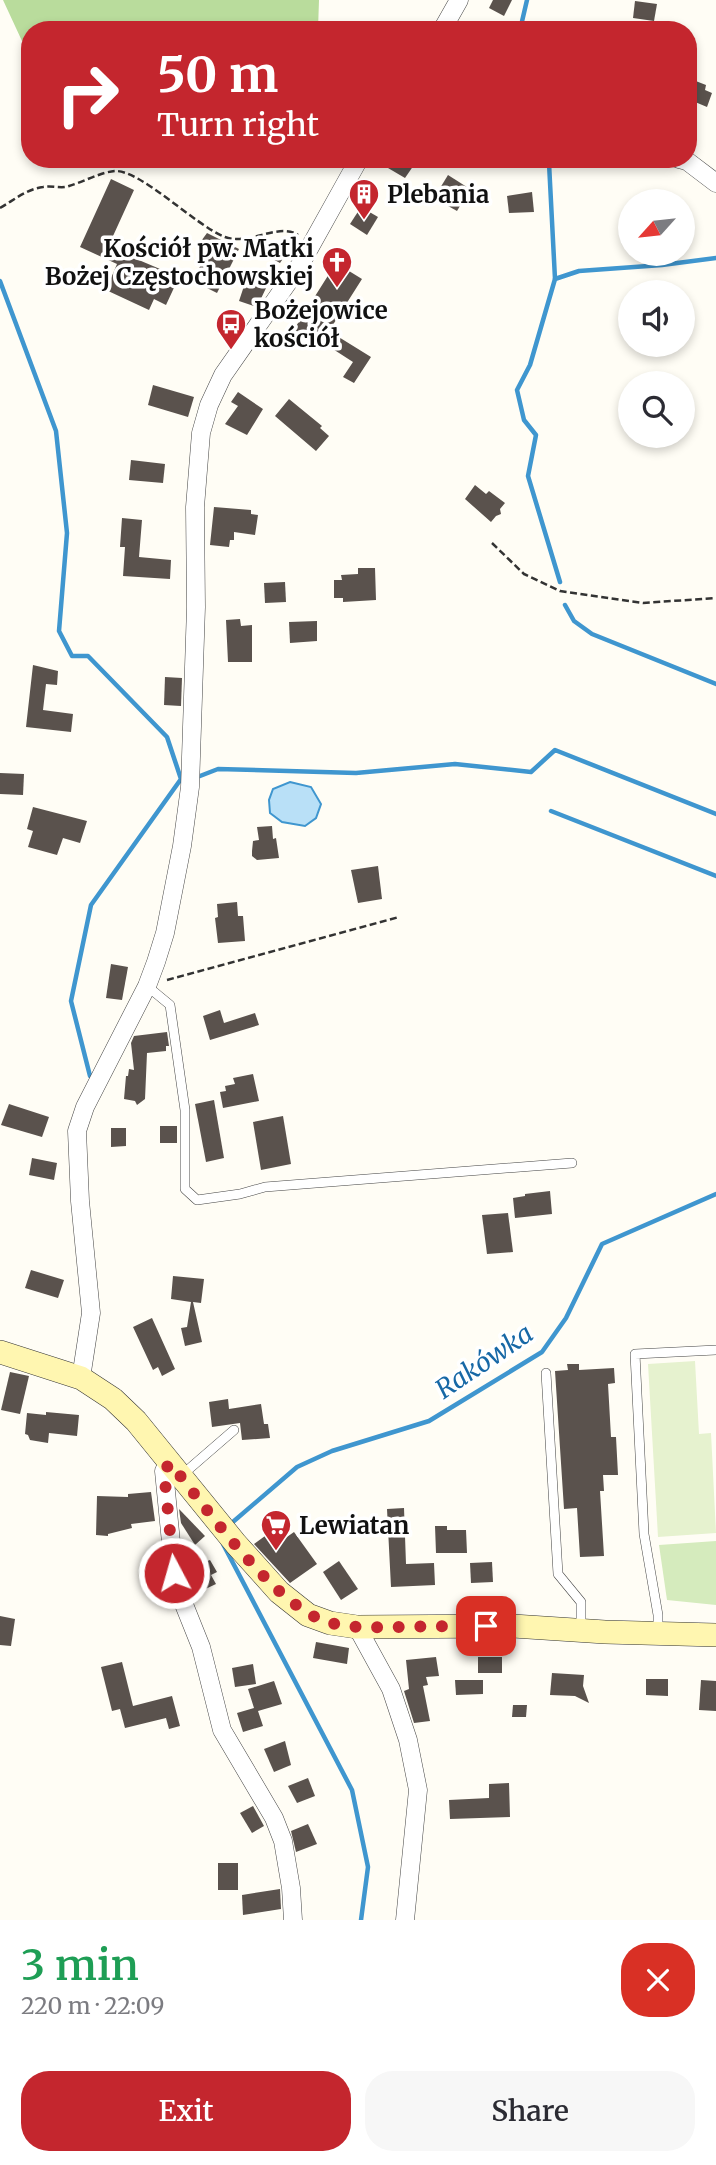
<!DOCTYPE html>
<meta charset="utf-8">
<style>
body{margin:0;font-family:Merriweather,serif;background:#f7f7f7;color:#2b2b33;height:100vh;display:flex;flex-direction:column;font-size:26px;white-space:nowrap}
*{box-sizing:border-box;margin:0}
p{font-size:23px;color:#7c7c81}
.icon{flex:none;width:38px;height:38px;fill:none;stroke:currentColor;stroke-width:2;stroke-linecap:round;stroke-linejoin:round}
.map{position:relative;height:1920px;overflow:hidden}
.sheet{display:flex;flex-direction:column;background:#fff;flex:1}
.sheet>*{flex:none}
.banner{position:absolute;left:21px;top:21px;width:676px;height:147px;border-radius:28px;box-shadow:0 4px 10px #0003;background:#c4262e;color:#fff;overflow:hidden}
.needle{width:46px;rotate:243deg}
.controls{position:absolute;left:618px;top:189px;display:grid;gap:14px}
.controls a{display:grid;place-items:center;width:77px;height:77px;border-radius:50%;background:#fff;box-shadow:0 4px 10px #0003;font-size:35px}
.pin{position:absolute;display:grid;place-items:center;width:60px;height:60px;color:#fff;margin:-30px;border-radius:14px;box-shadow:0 4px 10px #0006}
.me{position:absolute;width:77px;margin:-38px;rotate:354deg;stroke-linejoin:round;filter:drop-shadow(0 0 5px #0008)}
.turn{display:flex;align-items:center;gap:24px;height:147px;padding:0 21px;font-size:32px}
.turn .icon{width:91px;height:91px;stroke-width:2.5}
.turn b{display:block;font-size:49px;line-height:60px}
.round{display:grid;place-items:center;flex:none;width:74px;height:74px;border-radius:28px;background:#f7f7f7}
.overview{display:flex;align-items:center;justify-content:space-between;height:119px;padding:0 21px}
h1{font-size:42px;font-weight:600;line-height:52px;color:#1e9e55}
.cta{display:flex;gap:14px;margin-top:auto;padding:14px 21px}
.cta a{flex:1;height:80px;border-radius:28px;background:#c4262e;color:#fff;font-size:28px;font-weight:600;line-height:80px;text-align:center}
.cta a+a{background:#f7f7f7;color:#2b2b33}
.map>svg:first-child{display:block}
.green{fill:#d5ebbd}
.forest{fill:#b9dc9c}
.pitch{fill:#e6f2cf}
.water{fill:#b9e0f7;stroke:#3f96cf;stroke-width:2}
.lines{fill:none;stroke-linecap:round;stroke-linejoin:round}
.stream{stroke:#3f96cf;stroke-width:4.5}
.building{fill:#5a524d}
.lane-casing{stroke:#444;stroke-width:10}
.street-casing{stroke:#444;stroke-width:19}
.secondary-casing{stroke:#333;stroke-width:24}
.path{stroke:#333;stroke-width:2.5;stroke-dasharray:7 3.5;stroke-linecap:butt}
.lane{stroke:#fff;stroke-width:9}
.street{stroke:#fff;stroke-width:18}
.secondary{stroke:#fff6b0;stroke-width:23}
.route{stroke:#c4262e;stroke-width:12;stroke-dasharray:0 21.6}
.labels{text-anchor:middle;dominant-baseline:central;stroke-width:7;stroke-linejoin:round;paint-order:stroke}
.poi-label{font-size:24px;font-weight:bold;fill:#111;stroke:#fff;text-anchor:start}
.water-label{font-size:26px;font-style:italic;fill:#1768a6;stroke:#fff}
</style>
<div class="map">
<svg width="716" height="1920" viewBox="0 0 716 1920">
<rect width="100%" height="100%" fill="#fffdf5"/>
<path class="green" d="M716,1541V1605L667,1600L659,1545Z"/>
<path class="forest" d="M3,0H319L318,30H30V42L22,41Z"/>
<path class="pitch" d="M695,1361L699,1434L711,1433L716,1533L658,1537L648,1364Z"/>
<path class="water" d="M290,782L311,787L321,804L316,818L305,826L282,822L270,813L269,800L273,789Z"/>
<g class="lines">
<g class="stream">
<path d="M520,30L527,0"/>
<path d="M549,163L555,279"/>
<path d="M0,281L56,431L67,533L59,631L72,656H88L167,737L181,779L91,905L71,1001L90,1076"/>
<path d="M560,582L528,476L536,435L524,420L517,390L530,365L555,279L579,271L662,265L716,258"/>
<path d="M565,605L574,621L592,634L716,684"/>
<path d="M200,776L218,769L356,773L455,764L531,772L555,750L716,814"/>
<path d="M551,811L716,876"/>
<path d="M234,1521L297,1467L332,1451L429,1421L542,1352L566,1318L602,1244L716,1194"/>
<path d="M223,1544L352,1790L368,1867L361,1920"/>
</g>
</g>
<g class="building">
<path d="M493,0H512L504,16L489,8Z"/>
<path d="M635,1L657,4L654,21L633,18Z"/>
<path d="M688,78L706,85L705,90L712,93L707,107L688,99Z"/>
<path d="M394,159H418L405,178L388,168Z"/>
<path d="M448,175L470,189L457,211L434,198Z"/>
<path d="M111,179L134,190L108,247L179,277L166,305L154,299L149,310L106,290L117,264L80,247Z"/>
<path d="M532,192L534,212L509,213L507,196Z"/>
<path d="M361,207L378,217L367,235L350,224Z"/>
<path d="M207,233L239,249L217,293L193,281L205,256L196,248Z"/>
<path d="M286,240L297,247L291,257L286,254L280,263L269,257L277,244L282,247Z"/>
<path d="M336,263L362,279L329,331L371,357L354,383L343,377L353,362L322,342L319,348L293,331Z"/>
<path d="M250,280L267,286L257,307L239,301L244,286L248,287Z"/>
<path d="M153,385L194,397L188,417L148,405Z"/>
<path d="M238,392L263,409L247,435L225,424L238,406L231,402Z"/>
<path d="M289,399L322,426L320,428L329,436L316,451L275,416Z"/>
<path d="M131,460L165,464L163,483L129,480Z"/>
<path d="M475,485L486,494L489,491L505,503L500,509L501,514L496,516L491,522L465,499Z"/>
<path d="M214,507L251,510V514L258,515L255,535L234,532V540H230L229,547L210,545Z"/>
<path d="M122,518L142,520L139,557L171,560L170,579L123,576L125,547H120Z"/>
<path d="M358,568H375L376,600L343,602V598H334V580H342L341,575L358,574Z"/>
<path d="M285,582L286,602L265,603L264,583Z"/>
<path d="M240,619L241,626L252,625V662H228L226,620Z"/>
<path d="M317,621V641L290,643L289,622Z"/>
<path d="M33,665L58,671L57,685L46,684L43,710L73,714L71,732L26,727Z"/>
<path d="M165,677L182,678L181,706L164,705Z"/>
<path d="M0,773L24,774L23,795L0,794Z"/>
<path d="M33,807L87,821L80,843L63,838L57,855L28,847L33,831L27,829Z"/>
<path d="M272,826L273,839L276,838L279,858L257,860L252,856V851L253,841L259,840L257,827Z"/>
<path d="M378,866L382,899L358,903L351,870Z"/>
<path d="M237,902L238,916H243L245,941L218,943L215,918L218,917L217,904Z"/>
<path d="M111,964L128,967L122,1000L106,998Z"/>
<path d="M220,1010L224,1023L255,1013L259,1025L210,1040L203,1016Z"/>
<path d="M167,1032L169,1046H166V1051L147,1053L145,1099L137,1105L135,1101L124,1099L126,1076H128L129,1069L134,1070L131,1043L134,1036Z"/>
<path d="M253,1074L259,1101L223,1108L220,1092L226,1091L225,1086L235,1084L233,1078Z"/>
<path d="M214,1100L224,1158L206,1162L195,1104Z"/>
<path d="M9,1104L49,1117L42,1137L1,1125Z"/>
<path d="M283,1116L291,1164L261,1170L253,1122Z"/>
<rect x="160" y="1126" width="17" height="17"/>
<path d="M111,1128H126V1146L111,1147Z"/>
<path d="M32,1158L57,1163L54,1180L29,1175Z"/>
<path d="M550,1191L552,1214L515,1218L513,1198L525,1196V1194Z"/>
<path d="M508,1213L513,1252L487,1254L482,1215Z"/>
<path d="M31,1270L64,1280L58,1298L25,1288Z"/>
<path d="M173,1276L204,1279L201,1303L193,1302L202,1342L185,1346L181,1328L187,1327L191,1302L171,1299Z"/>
<path d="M152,1318L175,1369L162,1376L158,1367L153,1370L133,1327Z"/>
<path d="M567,1364H579V1370L614,1368L615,1383L608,1384L611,1437H616L618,1475H603L604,1491H600L604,1556L580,1557L577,1508L564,1509L555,1371L568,1370Z"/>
<path d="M10,1372L29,1376L20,1414L1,1410Z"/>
<path d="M228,1399L229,1409L261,1404L264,1424H268L270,1438L242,1440L240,1423L212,1427L209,1402Z"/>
<path d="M46,1412L79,1415L77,1436L49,1433L48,1443L30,1440L28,1435L25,1434L27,1413L46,1415Z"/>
<path d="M151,1492L155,1521L131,1524L132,1528L108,1534V1536L96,1535L97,1496L128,1497V1494Z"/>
<path d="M404,1508L406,1564L434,1563L435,1585L391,1587L387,1509Z"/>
<path d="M179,1509L205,1536L195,1545L181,1523Z"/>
<path d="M435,1526H447V1530H466L467,1553H436Z"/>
<path d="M276,1528L284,1539L294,1532L317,1564L290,1583L254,1544Z"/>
<path d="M200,1553L205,1562L210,1560L217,1572L211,1575L216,1584L197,1593L185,1569L184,1560Z"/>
<path d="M339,1561L358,1589L341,1600L323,1572Z"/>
<path d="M492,1562L493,1582L471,1583L470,1563Z"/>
<path d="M0,1616L15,1619L11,1646L0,1645Z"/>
<path d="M316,1642L349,1648L347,1664L313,1658Z"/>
<path d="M436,1657L439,1676L426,1677L428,1685L423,1686L430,1721L414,1723L404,1691L409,1689L406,1660Z"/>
<rect x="478" y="1657" width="24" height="16"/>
<path d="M122,1662L133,1706L172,1696L180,1726L169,1729L166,1718L125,1728L120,1709L112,1711L101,1667Z"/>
<path d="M253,1664L256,1684L235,1687L232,1668Z"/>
<path d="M552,1673L584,1675L583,1686L589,1703L575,1696L550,1695Z"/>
<path d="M646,1679H668V1696L646,1695Z"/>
<path d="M455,1680H483V1694L456,1695Z"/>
<path d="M701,1680L716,1681V1711L699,1710Z"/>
<path d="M274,1681L282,1704L258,1711L263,1726L243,1732L237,1713L254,1708L248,1689Z"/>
<path d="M513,1705H527L526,1717H512Z"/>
<path d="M285,1741L291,1765L274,1772L264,1749Z"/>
<path d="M308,1778L315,1796L297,1803L288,1786Z"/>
<path d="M509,1783L510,1817L450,1819L449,1800L489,1798V1784Z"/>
<path d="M253,1806L264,1826L252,1833L240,1813Z"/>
<path d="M308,1824L317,1844L296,1852L291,1831Z"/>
<rect x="218" y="1863" width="20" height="27"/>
<path d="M280,1889L281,1909L243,1915L242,1895Z"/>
</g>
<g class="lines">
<g class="lane-casing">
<g id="lane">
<path d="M147,986L170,1005L185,1110V1189L197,1200L240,1194L265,1187L572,1163"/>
<path d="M546,1373L558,1574L581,1602V1629"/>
<path d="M182,1475L234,1430"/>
<path d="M658,1632V1615L644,1534L635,1354L716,1350"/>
</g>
</g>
<g class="street-casing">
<g id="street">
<path d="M442,30L459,0"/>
<path d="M679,159L687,161L716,183"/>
<path d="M81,1378L91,1313L80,1201L77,1131L85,1107L147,986L156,962L165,933L182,846L190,787L196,607L195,507L201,433L209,405L223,375L300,265L359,159"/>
<path d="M170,1463L164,1471L174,1573L179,1592L201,1647L222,1730L274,1818L283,1841L291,1888L293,1920"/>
<path d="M357,1627L391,1689L408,1740L418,1790L405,1920"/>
</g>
</g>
<g class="secondary-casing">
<path id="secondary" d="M0,1352L81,1378L113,1399L136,1421L236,1544L279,1592L308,1615L330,1623L357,1627L513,1626L605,1632L716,1635"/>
</g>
<g class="path">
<path d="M0,208C14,200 27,189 43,187C52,185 61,189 69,186C83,182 101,172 115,171C141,170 196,226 225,237C249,246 279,222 298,235"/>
<path d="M492,543L524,574L560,591L643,603L716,598"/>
<path d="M167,980L399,917"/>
</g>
<use href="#lane" class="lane"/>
<use href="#street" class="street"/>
<use href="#secondary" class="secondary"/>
</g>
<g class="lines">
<path class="route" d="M174,1573L164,1471L170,1463C206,1507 277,1610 331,1623C354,1629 377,1627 400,1627C429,1626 458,1626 486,1626"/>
</g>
<defs>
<g id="building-pin" transform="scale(1.575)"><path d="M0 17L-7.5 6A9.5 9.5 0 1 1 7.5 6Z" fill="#c4262e" stroke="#fff"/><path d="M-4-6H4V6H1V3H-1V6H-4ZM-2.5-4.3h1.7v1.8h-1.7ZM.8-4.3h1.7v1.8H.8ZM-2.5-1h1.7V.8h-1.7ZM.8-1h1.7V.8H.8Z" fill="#fff"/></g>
<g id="church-pin" transform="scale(1.575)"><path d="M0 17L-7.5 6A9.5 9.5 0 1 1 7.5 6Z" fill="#c4262e" stroke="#fff"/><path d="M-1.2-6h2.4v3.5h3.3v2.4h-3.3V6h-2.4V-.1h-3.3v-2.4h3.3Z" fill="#fff"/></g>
<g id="bus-pin" transform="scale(1.575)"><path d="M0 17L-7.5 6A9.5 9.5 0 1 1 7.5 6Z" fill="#c4262e" stroke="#fff"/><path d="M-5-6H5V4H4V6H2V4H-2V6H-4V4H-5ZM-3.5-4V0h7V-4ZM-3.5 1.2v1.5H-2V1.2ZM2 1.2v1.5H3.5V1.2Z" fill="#fff"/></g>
<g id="supermarket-pin" transform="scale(1.575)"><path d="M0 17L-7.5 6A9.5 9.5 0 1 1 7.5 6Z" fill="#c4262e" stroke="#fff"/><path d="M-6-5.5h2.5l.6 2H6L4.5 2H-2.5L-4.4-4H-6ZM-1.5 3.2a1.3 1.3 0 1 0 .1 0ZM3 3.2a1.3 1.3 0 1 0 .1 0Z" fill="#fff"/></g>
</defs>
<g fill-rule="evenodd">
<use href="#building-pin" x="364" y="194"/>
<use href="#church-pin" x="337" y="262"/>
<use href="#bus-pin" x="231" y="324"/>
<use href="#supermarket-pin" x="276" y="1525"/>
</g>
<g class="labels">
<g class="poi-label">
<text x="387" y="194">Plebania</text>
<text x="314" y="248" text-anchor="end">Kościół pw. Matki<tspan x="314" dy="28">Bożej Częstochowskiej</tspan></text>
<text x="254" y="310">Bożejowice<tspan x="254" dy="28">kościół</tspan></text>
<text x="299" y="1525">Lewiatan</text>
</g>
<g class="water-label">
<text transform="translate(484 1361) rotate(-34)">Rakówka</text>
</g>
</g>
</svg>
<div class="controls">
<a><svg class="needle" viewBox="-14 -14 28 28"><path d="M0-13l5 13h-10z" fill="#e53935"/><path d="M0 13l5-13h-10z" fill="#7c7c81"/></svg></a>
<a><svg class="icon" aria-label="sound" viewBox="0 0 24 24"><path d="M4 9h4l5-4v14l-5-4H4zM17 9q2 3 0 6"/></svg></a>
<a><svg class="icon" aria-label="search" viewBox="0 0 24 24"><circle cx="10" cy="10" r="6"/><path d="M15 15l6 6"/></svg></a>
</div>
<div class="pin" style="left:486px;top:1626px;background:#d93025"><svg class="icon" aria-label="arrive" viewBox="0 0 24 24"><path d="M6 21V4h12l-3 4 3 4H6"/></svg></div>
<svg class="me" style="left:174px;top:1573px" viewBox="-20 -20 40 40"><circle r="17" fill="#c4262e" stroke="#fff" stroke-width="3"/><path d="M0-11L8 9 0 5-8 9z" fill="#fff"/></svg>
<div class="banner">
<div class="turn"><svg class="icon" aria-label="right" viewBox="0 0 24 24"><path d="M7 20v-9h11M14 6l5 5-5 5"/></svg><div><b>50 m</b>Turn right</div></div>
</div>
</div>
<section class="sheet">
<div class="overview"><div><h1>3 min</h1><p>220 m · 22:09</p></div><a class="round" style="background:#d93025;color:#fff"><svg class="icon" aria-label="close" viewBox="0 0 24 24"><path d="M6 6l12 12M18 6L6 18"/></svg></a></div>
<div class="cta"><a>Exit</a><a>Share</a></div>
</section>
